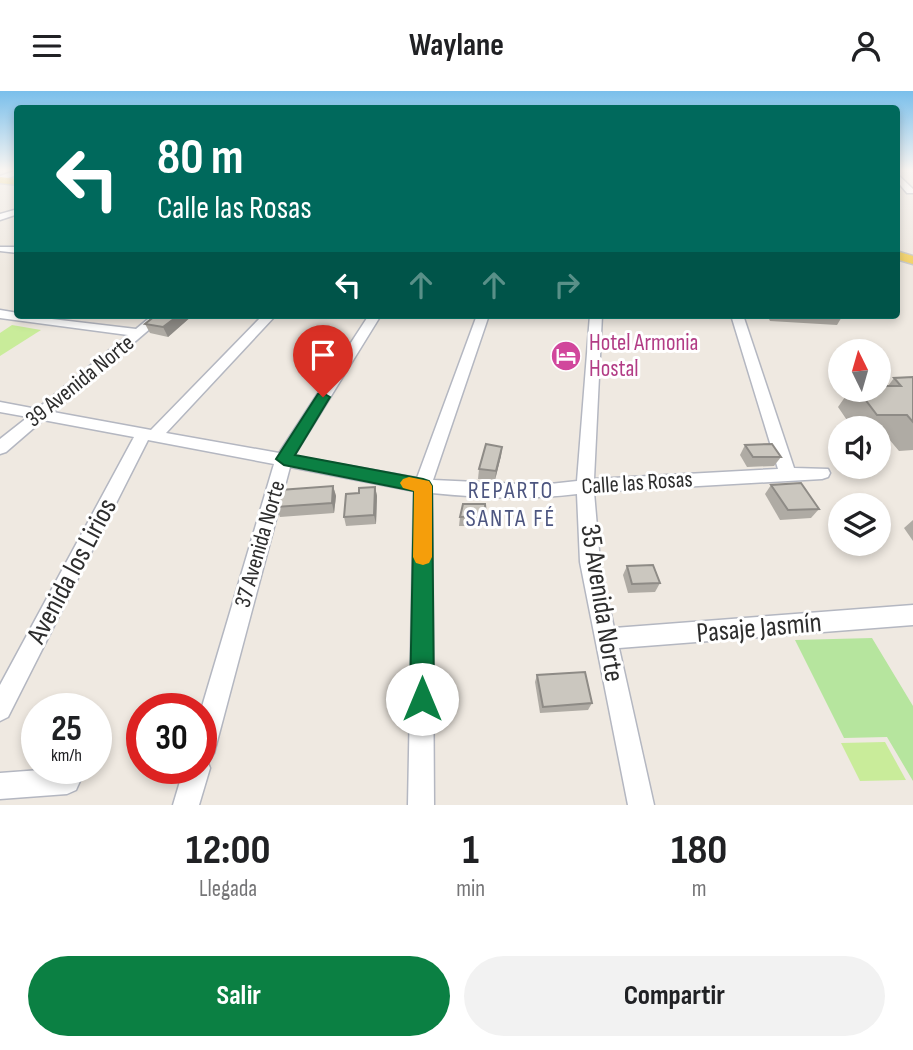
<!DOCTYPE html>
<html lang="es">
<meta charset="utf-8">
<style>
body{margin:0;font-family:"Sofia Sans Condensed",sans-serif;background:#f2f2f2;color:#202124;height:100vh;display:flex;flex-direction:column;font-size:26px;white-space:nowrap}
*{box-sizing:border-box;margin:0}
p{font-size:23px;color:#757577}
.icon{flex:none;width:38px;height:38px;fill:none;stroke:currentColor;stroke-width:2;stroke-linecap:round;stroke-linejoin:round}
.map{position:relative;height:714px;overflow:hidden}
.side{display:flex;flex-direction:column;background:#fff;flex:1}
.side>*{flex:none}
.hud{position:absolute;left:14px;top:14px;width:886px;height:214px;border-radius:7px;box-shadow:0 4px 10px #0003;background:#00695c;color:#fff;overflow:hidden}
.needle{width:46px;rotate:355deg}
.buttons{position:absolute;left:828px;top:248px;display:grid;gap:14px}
.buttons a{display:grid;place-items:center;width:63px;height:63px;border-radius:50%;background:#fff;box-shadow:0 4px 10px #0003;font-size:35px}
.speed{position:absolute;left:21px;top:602px;display:flex;gap:14px;font-size:35px;font-weight:700;text-align:center}
.speed>*{display:grid;place-content:center;width:91px;height:91px;border-radius:50%;background:#fff;box-shadow:0 4px 10px #0003;line-height:1}
.speed small{font-size:18px;font-weight:400}
.speed .limit{border:10px solid #d22;background:#fff;color:#111}
.pin{position:absolute;display:grid;place-items:center;width:60px;height:60px;color:#fff;margin:-72px -30px;border-radius:50% 50% 50% 0;rotate:-45deg;box-shadow:0 0 7px #0007}
.pin .icon{rotate:45deg}
.me{position:absolute;width:77px;margin:-38px;rotate:0deg;stroke-linejoin:round;filter:drop-shadow(0 0 5px #0008)}
.turn{display:flex;align-items:center;gap:24px;height:147px;padding:0 28px;font-size:32px}
.turn .icon{width:91px;height:91px;stroke-width:2.5}
.turn b{display:block;font-size:49px;line-height:60px}
.lanes{display:flex;align-items:center;height:66px;padding:0 28px;background:#0003;justify-content:center;gap:35px;direction:ltr}
.lanes .off{opacity:.35}
.eta{display:flex;justify-content:space-evenly;align-items:center;height:119px;text-align:center}
.eta b{font-size:42px;font-weight:700;line-height:49px}
.action{display:flex;gap:14px;margin-top:auto;padding:14px 28px}
.action a{flex:1;height:80px;border-radius:42px;background:#0b8043;color:#fff;font-size:28px;font-weight:700;line-height:80px;text-align:center}
.action a+a{background:#f2f2f2;color:#202124}
header{display:flex;justify-content:space-between;align-items:center;height:91px;padding:0 28px;background:#fff;font-size:32px;font-weight:700}
.map>svg:first-child{display:block}
.green{fill:#b6e59e}
.pitch{fill:#c9ec9a}
.lines{fill:none;stroke-linecap:round;stroke-linejoin:round}
.minor-casing{stroke:#b4b7c1;stroke-width:3}
.major-casing{stroke:#c9c9c9;stroke-width:3}
.minor{fill:#fff;fill-rule:evenodd}
.major{fill:#f2d163;fill-rule:evenodd}
.wall{fill:#afaba4}
.shaded-wall{fill:#8e8b86}
.building{fill:#cbc7bf;stroke:#8e8b86;stroke-width:2}
.route{fill:#0b8043;stroke:#07532c;stroke-width:2}
.slow{fill:#f59e0b}
.labels{text-anchor:middle;dominant-baseline:central;stroke-width:6;stroke-linejoin:round;paint-order:stroke}
.hotel-label{font-size:23px;fill:#b23c85;stroke:#fff;text-anchor:start}
.street-label{font-size:23px;fill:#2e2e2e;stroke:#fff}
.neighbourhood-label{font-size:24px;letter-spacing:2px;fill:#4d5680;stroke:#fff}
.near-street-label{font-size:28px;fill:#2e2e2e;stroke:#fff}
</style>
<header><svg class="icon" aria-label="menu" viewBox="0 0 24 24"><path d="M4 6h16M4 12h16M4 18h16"/></svg>Waylane<svg class="icon" aria-label="person" viewBox="0 0 24 24"><circle cx="12" cy="8" r="4"/><path d="M4 21q1-7 8-7t8 7"/></svg></header>
<div class="map">
<svg width="913" height="714" viewBox="0 0 913 714">
<rect width="100%" height="100%" fill="#efe9e1"/>
<path class="green" d="M872,547L913,615V690L887,646L844,647L795,549Z"/>
<g class="pitch">
<path d="M12,234L41,239L0,265V242Z"/>
<path d="M885,651L906,689L860,690L841,652Z"/>
</g>
<g class="lines">
<g class="minor-casing">
<g id="minor">
<path d="M18,79V84L0,89V85Z"/>
<path d="M896,82L913,98V102H907L896,89Z"/>
<path d="M18,118V123L0,129V123Z"/>
<path d="M0,156H18V162L0,160Z"/>
<path d="M0,219L18,222V224L136,238L153,224H166L53,321L151,339L263,224H276L166,342L279,362L369,224H381L294,365L417,387L477,224H489L433,389L541,394L577,390L590,224H602L594,388L778,378L731,224H743L794,377L828,378L830,382L828,386L822,388L594,401L600,471L614,537L913,514V534L619,557L654,714H628L580,471L577,403C528,409 481,407 432,402L434,714H408L414,400L290,376L214,662L208,672L210,677L199,714H173L184,677H201V619L274,373L148,349L8,626L0,630V594L134,346L43,329L6,361L0,363V348L28,326L0,321V311L37,318L128,244L0,227Z"/>
<path d="M67,677L76,681L80,690L76,699L67,703L0,708V682Z"/>
</g>
</g>
<g class="major-casing">
<g id="major">
<path d="M0,86L18,88V94L0,92Z"/>
<path d="M896,160L913,165V173L896,168Z"/>
</g>
</g>
<use href="#minor" class="minor"/>
<use href="#major" class="major"/>
</g>
<g class="wall">
<path d="M156,224H193L168,246L150,242L145,233Z"/>
<path d="M767,224H843L837,234L770,230Z"/>
<path d="M913,286V359L899,360L888,347L878,346V338H853L838,316L850,299H878L888,295L894,287Z"/>
<path d="M745,354L781,366L774,375L747,376L740,364Z"/>
<path d="M502,356L501,365L495,389L478,388L479,378Z"/>
<path d="M771,394L819,418L811,427L780,429L765,403Z"/>
<path d="M333,395L336,405L334,422L280,426L276,416Z"/>
<path d="M375,396L377,405L376,433L346,435L344,426Z"/>
<path d="M486,425L485,435H459L460,426Z"/>
<path d="M913,429V450L904,437Z"/>
<path d="M627,475L660,492L655,501L628,502L623,484Z"/>
<path d="M537,584L592,612L588,619L540,622L535,591Z"/>
</g>
<g class="shaded-wall">
<path d="M179,224H193L168,246L163,236Z"/>
<path d="M502,356L501,365L495,389L496,380Z"/>
<path d="M333,395L336,405L334,422L332,412Z"/>
<path d="M375,396L377,405L376,433L374,424Z"/>
</g>
<g class="building">
<path d="M156,224H179L163,236L145,233Z"/>
<path d="M913,286V331L907,324H877L858,299H878V295H901L894,287Z"/>
<path d="M486,353L502,356L496,380L479,378Z"/>
<path d="M772,353L781,366H753L745,354Z"/>
<path d="M801,392L819,418L788,419L771,394Z"/>
<path d="M333,395L332,412L276,416L280,399Z"/>
<path d="M375,396L374,424L344,426L346,403L359,402V397Z"/>
<path d="M463,413H485L486,425L460,426Z"/>
<path d="M653,474L660,492L632,493L627,475Z"/>
<path d="M585,581L592,612L543,616L537,584Z"/>
</g>
<linearGradient id="sky" x2="0" y2="1"><stop stop-color="#7abfeb"/><stop offset="0.44" stop-color="#f8f5f2"/><stop offset="1" stop-color="#f8f5f2" stop-opacity="0"/></linearGradient>
<rect width="913" height="178" fill="url(#sky)"/>
<path class="route" d="M323,302L330,306L295,364L423,388L429,390L432,395L434,608L430,616L422,619L414,616L410,608L414,400L284,374L276,368L318,303Z"/>
<path class="slow" d="M409,386L429,390L432,395V466L429,472L423,474L416,472L413,466L414,400L403,397L400,392L403,388Z"/>
<defs>
<g id="hotel-disc" transform="scale(1.575)"><circle r="9.5" fill="#d1479c" stroke="#fff"/><path d="M-6-4.5h1.5V1H6V5H4.5V3h-9V5H-6ZM-4 0a1.8 1.8 0 1 1 3.6 0ZM.5 0V-2.5h3Q6-2.5 6 0Z" fill="#fff"/></g>
</defs>
<g fill-rule="evenodd">
<use href="#hotel-disc" x="566" y="265"/>
</g>
<g class="labels">
<g class="hotel-label">
<text x="589" y="252">Hotel Armonia<tspan x="589" dy="26">Hostal</tspan></text>
</g>
<g class="street-label">
<text transform="translate(80 290) rotate(-39)">39 Avenida Norte</text>
<text transform="translate(637 392) rotate(-4)">Calle las Rosas</text>
<text transform="translate(260 453) rotate(-74)">37 Avenida Norte</text>
</g>
<g class="neighbourhood-label">
<text x="511" y="399">REPARTO<tspan x="511" dy="28">SANTA FÉ</tspan></text>
</g>
<g class="near-street-label">
<text transform="translate(72 480) rotate(-62)">Avenida los Lirios</text>
<text transform="translate(602 512) rotate(81)">35 Avenida Norte</text>
<text transform="translate(759 537) rotate(-5)">Pasaje Jasmín</text>
</g>
</g>
</svg>
<div class="buttons">
<a><svg class="needle" viewBox="-14 -14 28 28"><path d="M0-13l5 13h-10z" fill="#e53935"/><path d="M0 13l5-13h-10z" fill="#757577"/></svg></a>
<a><svg class="icon" aria-label="sound" viewBox="0 0 24 24"><path d="M4 9h4l5-4v14l-5-4H4zM17 9q2 3 0 6"/></svg></a>
<a><svg class="icon" aria-label="layers" viewBox="0 0 24 24"><path d="M12 4l9 5-9 5-9-5zM3 14l9 5 9-5"/></svg></a>
</div>
<div class="speed"><div>25<small>km/h</small></div><div class="limit">30</div></div>
<div class="pin" style="left:323px;top:306px;background:#d93025"><svg class="icon" aria-label="arrive" viewBox="0 0 24 24"><path d="M6 21V4h12l-3 4 3 4H6"/></svg></div>
<svg class="me" style="left:422px;top:608px" viewBox="-20 -20 40 40"><circle r="19" fill="#fff"/><path d="M0-13L10 11 0 6-10 11z" fill="#0b8043"/></svg>
<div class="hud">
<div class="turn"><svg class="icon" aria-label="left" viewBox="0 0 24 24"><path d="M17 20v-9H6M10 6l-5 5 5 5"/></svg><div><b>80 m</b>Calle las Rosas</div></div>
<div class="lanes"><svg class="icon" aria-label="left" viewBox="0 0 24 24"><path d="M17 20v-9H6M10 6l-5 5 5 5"/></svg><svg class="icon off" aria-label="ahead" viewBox="0 0 24 24"><path d="M12 20V5M6 11l6-6 6 6"/></svg><svg class="icon off" aria-label="ahead" viewBox="0 0 24 24"><path d="M12 20V5M6 11l6-6 6 6"/></svg><svg class="icon off" aria-label="right" viewBox="0 0 24 24"><path d="M7 20v-9h11M14 6l5 5-5 5"/></svg></div>
</div>
</div>
<section class="side">
<div class="eta">
<div><b>12:00</b><p>Llegada</p></div>
<div><b>1</b><p>min</p></div>
<div><b>180</b><p>m</p></div>
</div>
<div class="action"><a>Salir</a><a>Compartir</a></div>
</section>
